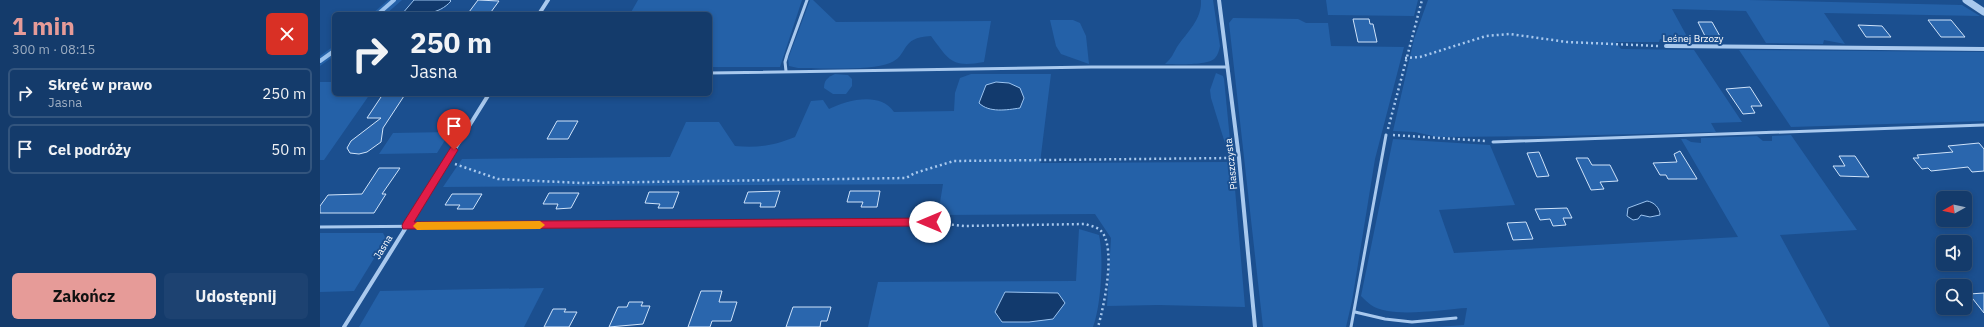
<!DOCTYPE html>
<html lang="pl">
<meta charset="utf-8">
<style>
body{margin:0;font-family:"IBM Plex Sans",sans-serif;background:#1d4271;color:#f1f3f6;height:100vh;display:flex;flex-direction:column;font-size:15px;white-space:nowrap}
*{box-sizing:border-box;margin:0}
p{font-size:13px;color:#9dadc1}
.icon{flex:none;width:22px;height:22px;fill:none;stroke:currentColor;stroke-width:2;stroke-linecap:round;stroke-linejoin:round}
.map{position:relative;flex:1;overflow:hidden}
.drawer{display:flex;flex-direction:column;background:#143b6b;width:320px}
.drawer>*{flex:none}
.top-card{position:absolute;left:12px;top:12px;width:380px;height:84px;border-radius:6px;box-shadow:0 2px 6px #0003,0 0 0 1px #33557e;background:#143b6b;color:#f1f3f6;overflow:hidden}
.needle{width:26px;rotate:262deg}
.buttons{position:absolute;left:1616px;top:191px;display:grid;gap:8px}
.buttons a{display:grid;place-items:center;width:36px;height:36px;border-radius:6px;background:#143b6b;box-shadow:0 2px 6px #0003,0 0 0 1px #33557e;font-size:20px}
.pin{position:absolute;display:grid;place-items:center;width:34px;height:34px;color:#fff;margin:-41px -17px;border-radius:50% 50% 50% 0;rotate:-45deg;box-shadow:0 0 4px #0007}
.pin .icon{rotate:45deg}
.me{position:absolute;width:44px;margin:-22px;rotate:270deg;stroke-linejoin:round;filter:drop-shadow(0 0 3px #0008)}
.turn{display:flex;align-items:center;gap:14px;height:84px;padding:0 12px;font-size:18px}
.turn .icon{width:52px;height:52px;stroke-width:2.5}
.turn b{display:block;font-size:28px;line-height:34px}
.round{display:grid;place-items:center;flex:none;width:42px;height:42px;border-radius:6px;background:#1d4271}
.head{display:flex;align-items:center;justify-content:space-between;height:68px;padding:0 12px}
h1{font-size:24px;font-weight:700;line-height:30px;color:#e69b98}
.action{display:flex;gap:8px;margin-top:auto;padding:8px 12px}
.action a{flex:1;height:46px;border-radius:6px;background:#e69b98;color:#111;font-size:16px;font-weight:700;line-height:46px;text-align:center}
.action a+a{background:#1d4271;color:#f1f3f6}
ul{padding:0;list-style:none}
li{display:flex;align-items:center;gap:12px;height:50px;margin:0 8px 6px;padding:0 4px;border:2px solid #33557e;border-radius:6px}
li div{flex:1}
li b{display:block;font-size:15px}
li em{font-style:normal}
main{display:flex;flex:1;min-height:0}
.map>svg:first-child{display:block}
.green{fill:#2461a8}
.water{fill:#123a6d;stroke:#9cc4f0}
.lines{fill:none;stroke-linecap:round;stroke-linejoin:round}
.stream{stroke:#9cc4f0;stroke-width:4}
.building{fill:#2a66ad;stroke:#cfe3fa}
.path{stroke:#a9c9ee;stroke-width:2.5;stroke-dasharray:2 3;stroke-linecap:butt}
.service{stroke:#a9c9ee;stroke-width:3}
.minor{stroke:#a9c9ee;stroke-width:4}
.tertiary{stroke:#a9c9ee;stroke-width:7}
.route{fill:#e11d48;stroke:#92132f}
.slow{fill:#f59e0b}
.labels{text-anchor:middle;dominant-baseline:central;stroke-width:4;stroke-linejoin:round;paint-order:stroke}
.street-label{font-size:10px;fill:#fff;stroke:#1b4f8f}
</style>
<main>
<section class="drawer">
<div class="head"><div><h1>1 min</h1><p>300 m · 08:15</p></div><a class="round" style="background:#d93025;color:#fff"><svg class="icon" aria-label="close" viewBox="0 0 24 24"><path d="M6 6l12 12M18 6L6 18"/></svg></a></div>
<ul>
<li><svg class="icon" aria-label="right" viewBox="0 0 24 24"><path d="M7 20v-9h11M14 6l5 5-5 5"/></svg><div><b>Skręć w prawo</b><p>Jasna</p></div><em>250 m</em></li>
<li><svg class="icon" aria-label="arrive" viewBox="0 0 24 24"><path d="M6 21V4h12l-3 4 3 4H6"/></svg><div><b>Cel podróży</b></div><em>50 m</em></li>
</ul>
<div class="action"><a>Zakończ</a><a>Udostępnij</a></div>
</section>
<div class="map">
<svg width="1664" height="327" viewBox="0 0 1664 327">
<rect width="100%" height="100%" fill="#1b4f8f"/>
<g class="green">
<path d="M68,0H82L66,14H52Z"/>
<path d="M318,0H482L460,67H390V14H310Z"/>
<path d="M490,0H493L516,22L671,21L664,62C631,68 629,60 611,36C579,37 589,56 570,63C551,71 500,68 478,68L469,66L468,59Z"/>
<path d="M881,0H893L900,46C899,50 898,55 895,58C889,66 855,64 845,64C852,58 853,54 857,47C867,32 882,20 881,0Z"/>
<path d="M1006,0H1098L1094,16L1008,15Z"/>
<path d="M1108,0H1429L1642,5L1660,16L1504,13L1525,44L1504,40L1503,44L1446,43L1426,11L1352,9L1370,42L1340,39L1339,42H1296L1301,49L1374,50L1422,122L1391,123L1396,132L1236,136L1117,137L1095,132L1073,131L1094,39Z"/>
<path d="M913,18L978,19L986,23H1008L1011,46L1084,47L1055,159L1032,301L1026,327H943L909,23Z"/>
<path d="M730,20H753L760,23L766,36L769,64L741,54L736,46Z"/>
<path d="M14,46V56L0,66V56Z"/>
<path d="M1419,50L1664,52V121L1471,127Z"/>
<path d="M896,73L903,76L904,79L911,150L908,153L891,98L890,90Z"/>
<path d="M515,74L528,75L532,79V86L526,94H513L504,88C504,80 508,77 515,74Z"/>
<path d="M651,74H731L720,163L909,162L913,165L925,307L838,305L787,306L791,238L775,214L618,215L623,184L123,187L142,159L350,157L366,122H399L415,146C438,148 453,146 475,137L491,101L503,100L509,109C527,100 560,91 574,112L634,111L635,93L640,78Z"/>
<path d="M0,82H14V94H50L4,160H0Z"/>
<path d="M130,132L117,153L59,154L73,133Z"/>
<path d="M1471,135L1537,230L1460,235L1510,327H1117L1144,325L1147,308C1123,309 1071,319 1051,305C1047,302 1044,299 1041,296L1073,139L1170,145L1195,205L1119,210L1134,253L1418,237L1361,139H1366L1371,142L1381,143V138L1437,136L1443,141H1452V136Z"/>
<path d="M759,229L779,235C784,257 781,306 773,327H548L558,282L756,281Z"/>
<path d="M0,233H63L66,239L34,291L0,292Z"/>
<path d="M224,288L204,327H39L60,291Z"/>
</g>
<g class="water">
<path d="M94,0H130L131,1C119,15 100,15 82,14Z"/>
<path d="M676,82L689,83L700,88L704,98L700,108C687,110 669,113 659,103L666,85Z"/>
<path d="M1327,201C1334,202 1340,208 1340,215L1330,217L1321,215L1318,219L1313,220L1307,216L1308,208Z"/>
<path d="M685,292L738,293L745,303L733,319L709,322H682L675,312Z"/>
</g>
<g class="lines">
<g class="stream">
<path d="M58,14L74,0"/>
<path d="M0,61L14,51"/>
</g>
</g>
<g class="building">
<path d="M158,0L179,1L171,12H149Z"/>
<path d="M1033,19H1049L1050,24H1053L1057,42H1038Z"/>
<path d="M1608,20H1631L1645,37H1621Z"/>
<path d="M1378,22H1392L1401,38H1386Z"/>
<path d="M1538,25L1562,26L1571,37H1546Z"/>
<path d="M1430,87L1442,106H1431L1435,113L1423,114L1406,89Z"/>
<path d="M63,94H78L77,96H84L63,128L61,142L47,152L39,154L30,153L27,148L31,141L61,118H47Z"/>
<path d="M237,121H258L248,139H227Z"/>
<path d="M1659,143L1664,149V171L1652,172L1648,167L1611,171L1608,168L1602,169L1593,158H1599L1597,155L1633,152L1628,146Z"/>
<path d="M1360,151L1376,177L1377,179H1348L1346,175H1340L1333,163L1357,162L1354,154Z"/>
<path d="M1219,152L1222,159L1229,176L1217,177L1207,153Z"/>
<path d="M1519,156H1535L1549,177L1520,176L1513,166H1525Z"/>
<path d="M1256,158H1268L1272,165H1290L1298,181L1280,182L1284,189L1271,190Z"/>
<path d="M59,168H80L62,194H66L54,213H0V206L8,195L42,194Z"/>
<path d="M460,191L455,207H440L441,203H424L428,192Z"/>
<path d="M530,191H560L557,207H541L543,202H527Z"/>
<path d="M329,192H359L353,208H338L340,204L325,203Z"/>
<path d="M229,193H259L251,208L236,209L238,204H223Z"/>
<path d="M132,194H162L153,209H137L140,205H125Z"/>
<path d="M1247,208L1252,218H1243L1246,225L1233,226L1230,219L1220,220L1215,209Z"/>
<path d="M1206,222L1213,239L1193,240L1187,223Z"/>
<path d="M381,291H402L399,302H417L411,321H392L390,327H368Z"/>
<path d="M1664,293V313L1649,294Z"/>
<path d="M309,302H323L321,306H330L323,324L289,327L298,307H307Z"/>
<path d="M473,307H511L507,321H501L500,327H466Z"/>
<path d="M233,309H246L244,312H257L249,327H224Z"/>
</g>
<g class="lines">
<g class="path">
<path d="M1085,58L1100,57L1166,36L1190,34L1247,42L1338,46"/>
<path d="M1068,129L1102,0"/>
<path d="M1073,135L1166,141"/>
<path d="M135,164L178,179L261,183L586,178L595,173L634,161L912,158"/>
<path d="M617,223L644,226L765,224C771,226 778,227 782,232C796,250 784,306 778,327"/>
</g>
<g class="service">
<path d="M466,71L465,62L467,55L487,0"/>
<path d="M390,73L771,67H907"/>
<path d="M1173,142L1664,125"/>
<path d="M0,227L610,222"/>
<path d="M1035,312L1065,319L1092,322L1136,318"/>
<path d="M1031,327L1066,135"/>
</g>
<g class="minor">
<path d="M899,0L919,158L935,327"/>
<path d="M219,14L228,0"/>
<path d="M1346,46L1664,49"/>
<path d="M24,327L169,94"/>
</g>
<path class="tertiary" d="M1646,0L1664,12"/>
</g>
<path class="route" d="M134,146L138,150L94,222L610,218L615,222L610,226L83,229L82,226L83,223L131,147Z"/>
<path class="slow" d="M220,221L225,225L220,229L97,230L93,226L97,222Z"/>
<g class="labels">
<g class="street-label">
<text x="1373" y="38">Leśnej Brzozy</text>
<text transform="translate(911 164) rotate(-96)">Piaszczysta</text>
<text transform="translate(63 247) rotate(-58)">Jasna</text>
</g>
</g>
</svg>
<div class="buttons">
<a><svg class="needle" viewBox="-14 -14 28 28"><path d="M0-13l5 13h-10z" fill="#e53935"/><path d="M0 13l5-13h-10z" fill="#9dadc1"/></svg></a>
<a><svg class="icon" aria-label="sound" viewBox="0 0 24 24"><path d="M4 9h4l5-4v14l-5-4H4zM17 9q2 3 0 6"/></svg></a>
<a><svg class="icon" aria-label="search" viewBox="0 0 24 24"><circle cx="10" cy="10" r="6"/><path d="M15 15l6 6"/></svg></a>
</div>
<div class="pin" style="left:134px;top:150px;background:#d93025"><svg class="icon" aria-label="arrive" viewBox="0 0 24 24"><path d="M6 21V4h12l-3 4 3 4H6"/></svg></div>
<svg class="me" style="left:610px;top:222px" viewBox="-20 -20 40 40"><circle r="19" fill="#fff"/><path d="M0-13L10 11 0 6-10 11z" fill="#e11d48"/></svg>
<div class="top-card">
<div class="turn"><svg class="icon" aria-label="right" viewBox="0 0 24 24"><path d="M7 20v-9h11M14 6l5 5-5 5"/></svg><div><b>250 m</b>Jasna</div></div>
</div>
</div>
</main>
